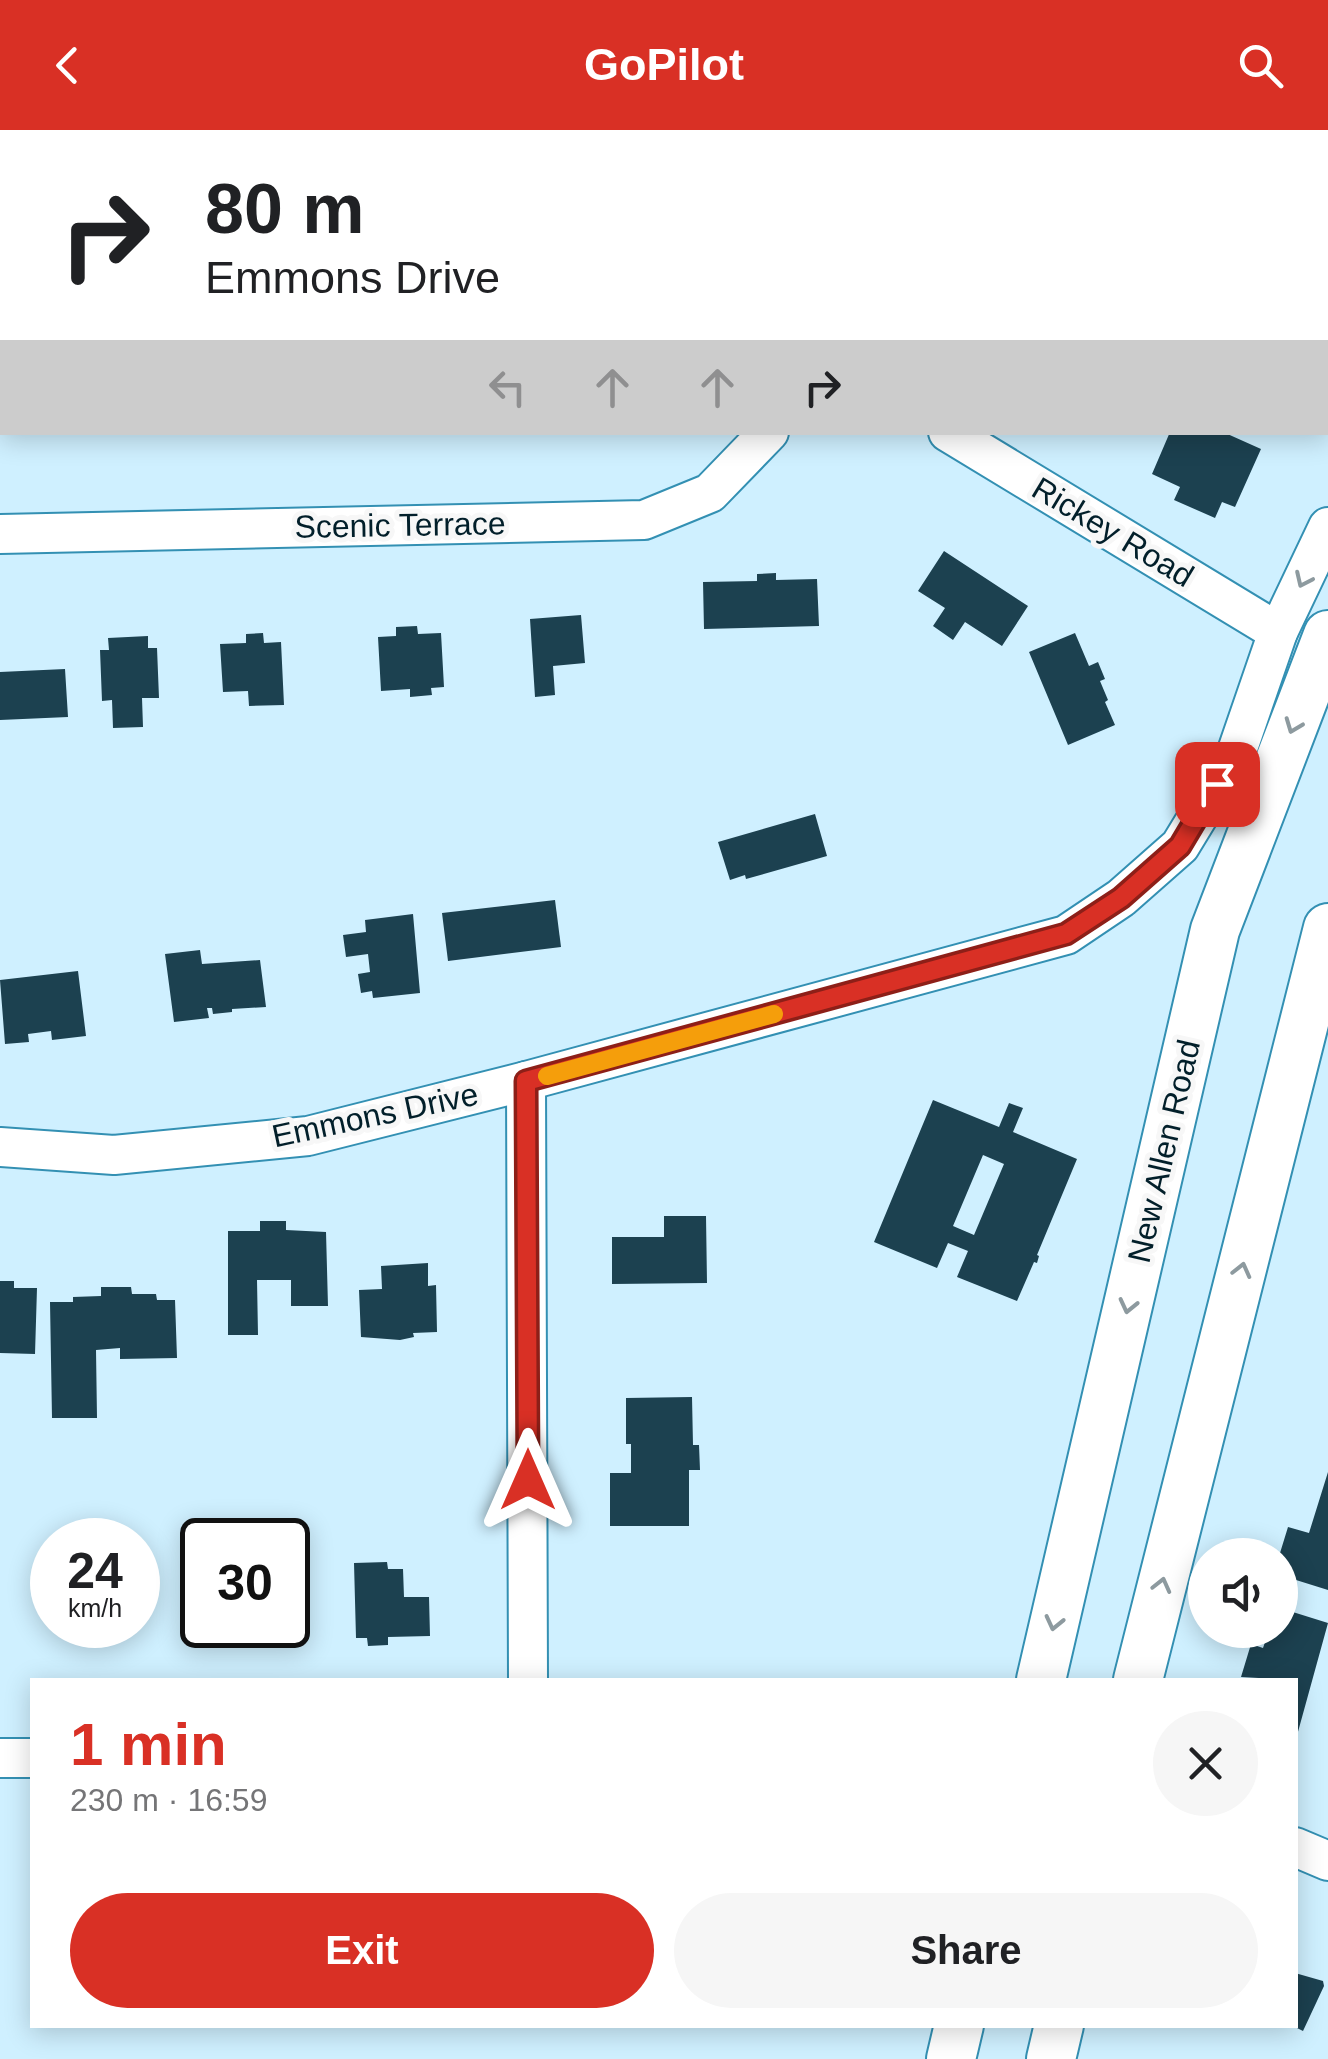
<!DOCTYPE html>
<meta charset="utf-8">
<style>
body{margin:0;font-family:Arial,sans-serif;background:#f6f6f6;color:#202124;height:100vh;display:flex;flex-direction:column;font-size:38px;white-space:nowrap}
*{box-sizing:border-box;margin:0}
p{font-size:32px;color:#757577}
.icon{flex:none;width:55px;height:55px;fill:none;stroke:currentColor;stroke-width:2;stroke-linecap:round;stroke-linejoin:round}
.map{position:relative;flex:1;overflow:hidden}
.panel{position:absolute;left:30px;top:1548px;width:1268px;height:350px;display:flex;flex-direction:column;background:#fff;border-radius:0px;box-shadow:0 5px 25px #0003}
.panel>*{flex:none}
.banner{position:absolute;left:0px;top:0px;width:1330px;height:305px;box-shadow:0 5px 25px #0003;background:#fff;color:#202124;overflow:hidden}
.tools{position:absolute;left:1188px;top:1408px;display:grid;gap:20px}
.tools a{display:grid;place-items:center;width:110px;height:110px;border-radius:50%;background:#fff;box-shadow:0 5px 25px #0003;font-size:50px}
.speed{position:absolute;left:30px;top:1388px;display:flex;gap:20px;font-size:50px;font-weight:700;text-align:center}
.speed>*{display:grid;place-content:center;width:130px;height:130px;border-radius:50%;background:#fff;box-shadow:0 5px 25px #0003;line-height:1}
.speed small{font-size:25px;font-weight:400}
.speed .limit{border:5px solid #111;border-radius:15px;background:#fff;color:#111}
.pin{position:absolute;display:grid;place-items:center;width:85px;height:85px;color:#fff;margin:-42px;border-radius:20px;box-shadow:0 5px 15px #0006}
.me{position:absolute;width:110px;margin:-55px;rotate:0deg;stroke-linejoin:round;filter:drop-shadow(0 0 8px #0008)}
.turn{display:flex;align-items:center;gap:35px;height:210px;padding:0 40px;font-size:45px}
.turn .icon{width:130px;height:130px;stroke-width:2.5}
.turn b{display:block;font-size:70px;line-height:85px}
.lanes{display:flex;align-items:center;height:95px;padding:0 40px;background:#0003;justify-content:center;gap:50px;direction:ltr}
.lanes .off{opacity:.35}
.round{display:grid;place-items:center;flex:none;width:105px;height:105px;border-radius:52px;background:#f6f6f6}
.overview{display:flex;align-items:center;justify-content:space-between;height:170px;padding:0 40px}
h1{font-size:60px;font-weight:700;line-height:75px;color:#d93025}
.primary-button{display:flex;gap:20px;margin-top:auto;padding:20px 40px}
.primary-button a{flex:1;height:115px;border-radius:60px;background:#d93025;color:#fff;font-size:40px;font-weight:700;line-height:115px;text-align:center}
.primary-button a+a{background:#f6f6f6;color:#202124}
header{display:flex;justify-content:space-between;align-items:center;height:130px;padding:0 40px;background:#d93025;color:#fff;font-size:45px;font-weight:700}
.map>svg:first-child{display:block}
.building{fill:#1c4150;fill-rule:evenodd}
.lines{fill:none;stroke-linecap:round;stroke-linejoin:round}
.minor-casing{stroke:#3390b3;stroke-width:42}
.major-casing{stroke:#3390b3;stroke-width:52}
.minor{stroke:#fff;stroke-width:38}
.major{stroke:#fff;stroke-width:48}
.oneway{stroke:#8d9a9f}
.route-casing{stroke:#8d1f18;stroke-width:25}
.route{stroke:#d93025;stroke-width:18}
.slow{stroke:#f59e0b;stroke-width:18}
.labels{text-anchor:middle;dominant-baseline:central;stroke-width:10;stroke-linejoin:round;paint-order:stroke}
.street-label{font-size:32px;fill:#021f2a;stroke:#f7f7f7}
</style>
<header><svg class="icon" aria-label="back" viewBox="0 0 24 24"><path d="M15 5l-7 7 7 7"/></svg>GoPilot<svg class="icon" aria-label="search" viewBox="0 0 24 24"><circle cx="10" cy="10" r="6"/><path d="M15 15l6 6"/></svg></header>
<div class="map">
<svg width="1328" height="1929" viewBox="0 0 1328 1929">
<rect width="100%" height="100%" fill="#cff0ff"/>
<g class="building">
<path d="M1170,302H1223L1261,319L1235,377L1222,372L1215,388L1174,370L1180,357L1152,344Z"/>
<path d="M944,421L1028,476L1002,516L965,492L953,510L933,496L945,478L918,461Z"/>
<path d="M776,443V450L817,449L819,496L704,499L703,452L757,451V444Z"/>
<path d="M581,485L585,533L553,536L555,565L535,567L530,489Z"/>
<path d="M417,496L418,504L441,503L444,557L431,558L432,565L410,567V559L381,561L378,507L396,506V497Z"/>
<path d="M263,503L264,513L281,512L284,575L249,576L248,561L223,562L220,514L246,513V504Z"/>
<path d="M1075,503L1089,536L1098,532L1105,549L1100,551L1108,570L1105,572L1115,595L1068,615L1029,522Z"/>
<path d="M148,506V518H157L159,568H142L143,597L113,598L112,570L102,571L100,520H109L108,508Z"/>
<path d="M65,539L68,587L0,590V542Z"/>
<path d="M815,684L827,726L746,749L745,745L730,750L718,712Z"/>
<path d="M555,770L561,817L448,831L442,783Z"/>
<path d="M413,784L420,863L373,868L372,861L361,863L358,844L370,842L368,824L346,827L343,805L366,802L365,790Z"/>
<path d="M200,820L202,834L260,830L266,877L232,879V882L213,884L212,878H207L209,888L174,892L165,824Z"/>
<path d="M78,841L86,906L52,910L51,901L28,904L29,912L5,914L0,850Z"/>
<path d="M933,970L999,997L1009,973L1023,978L1013,1002L1077,1029L1037,1125L1039,1126L1037,1133L1034,1132L1017,1171L957,1147L968,1121L948,1113L937,1138L874,1112ZM983,1025L1004,1034L974,1105L953,1096Z"/>
<path d="M664,1086H706L707,1153L612,1154V1107H664Z"/>
<path d="M260,1091H286V1100L326,1102L328,1176H291V1150H257L258,1205H228V1101H260Z"/>
<path d="M428,1133V1156L436,1155L437,1202L413,1203L414,1207L400,1210L361,1207L359,1160L382,1159L381,1136Z"/>
<path d="M0,1151H14V1158H37L35,1224L0,1223Z"/>
<path d="M101,1157H131L132,1164H156L157,1170H175L177,1228L120,1229V1218L96,1220L97,1288H52L50,1172H73V1167L101,1166Z"/>
<path d="M692,1267L693,1315H699L700,1340H689V1396H610V1343H631V1314H626V1268Z"/>
<path d="M1328,1342V1460L1280,1445V1423L1288,1397L1309,1403Z"/>
<path d="M387,1432L388,1439H403L404,1467H429L430,1506L388,1507V1515L368,1516L367,1508H356L354,1433Z"/>
<path d="M1280,1478L1328,1493L1296,1609L1295,1550L1241,1547L1251,1514L1263,1518L1269,1500H1280Z"/>
<path d="M1295,1843L1323,1851L1324,1856L1303,1901L1295,1897Z"/>
</g>
<g class="lines">
<g class="minor-casing">
<g id="minor">
<path d="M921,2L922,0"/>
<path d="M948,302L1278,502"/>
<path d="M0,404L644,390L710,363L769,302"/>
<path d="M526,951L528,1550"/>
<path d="M0,1017L114,1025L308,1006L526,951L1066,805L1121,768L1180,716L1236,624L1278,502L1328,397"/>
<path d="M0,1628H32"/>
<path d="M1295,1717L1328,1731"/>
</g>
</g>
<g class="major-casing">
<g id="major">
<path d="M1041,1550L1215,800L1328,505"/>
<path d="M1138,1550L1328,798"/>
<path d="M951,1929L959,1895"/>
<path d="M1051,1929L1059,1895"/>
</g>
</g>
<use href="#minor" class="minor"/>
<use href="#major" class="major"/>
</g>
<defs><path id="oneway-chevron" d="M-2-3.5L2.5 0L-2 3.5" fill="none" stroke-width="1.6" stroke-linecap="round" stroke-linejoin="round" transform="scale(2.5)"/></defs>
<g class="oneway">
<use href="#oneway-chevron" transform="translate(1303 450) rotate(115)"/>
<use href="#oneway-chevron" transform="translate(1293 596) rotate(111)"/>
<use href="#oneway-chevron" transform="translate(1242 1140) rotate(-76)"/>
<use href="#oneway-chevron" transform="translate(1128 1176) rotate(103)"/>
<use href="#oneway-chevron" transform="translate(1162 1455) rotate(-76)"/>
<use href="#oneway-chevron" transform="translate(1054 1493) rotate(103)"/>
</g>
<g class="lines">
<g class="route-casing">
<path id="route" d="M528,1350L526,951L1066,804L1121,768L1180,716L1217,654"/>
</g>
<use href="#route" class="route"/>
<path class="slow" d="M547,946L774,884"/>
</g>
<g class="labels">
<g class="street-label">
<text transform="translate(400 395) rotate(-1)">Scenic Terrace</text>
<text transform="translate(1113 402) rotate(31)">Rickey Road</text>
<text transform="translate(375 985) rotate(-12)">Emmons Drive</text>
<text transform="translate(1164 1021) rotate(-77)">New Allen Road</text>
</g>
</g>
</svg>
<div class="tools">
<a><svg class="icon" aria-label="sound" viewBox="0 0 24 24"><path d="M4 9h4l5-4v14l-5-4H4zM17 9q2 3 0 6"/></svg></a>
</div>
<div class="speed"><div>24<small>km/h</small></div><div class="limit">30</div></div>
<div class="pin" style="left:1217px;top:654px;background:#d93025"><svg class="icon" aria-label="arrive" viewBox="0 0 24 24"><path d="M6 21V4h12l-3 4 3 4H6"/></svg></div>
<svg class="me" style="left:528px;top:1350px" viewBox="-20 -20 40 40"><path d="M0-17L14 15 0 8-14 15z" fill="#d93025" stroke="#fff" stroke-width="4"/></svg>
<div class="banner">
<div class="turn"><svg class="icon" aria-label="right" viewBox="0 0 24 24"><path d="M7 20v-9h11M14 6l5 5-5 5"/></svg><div><b>80 m</b>Emmons Drive</div></div>
<div class="lanes"><svg class="icon off" aria-label="left" viewBox="0 0 24 24"><path d="M17 20v-9H6M10 6l-5 5 5 5"/></svg><svg class="icon off" aria-label="ahead" viewBox="0 0 24 24"><path d="M12 20V5M6 11l6-6 6 6"/></svg><svg class="icon off" aria-label="ahead" viewBox="0 0 24 24"><path d="M12 20V5M6 11l6-6 6 6"/></svg><svg class="icon" aria-label="right" viewBox="0 0 24 24"><path d="M7 20v-9h11M14 6l5 5-5 5"/></svg></div>
</div>
<section class="panel">
<div class="overview"><div><h1>1 min</h1><p>230 m · 16:59</p></div><a class="round"><svg class="icon" aria-label="close" viewBox="0 0 24 24"><path d="M6 6l12 12M18 6L6 18"/></svg></a></div>
<div class="primary-button"><a>Exit</a><a>Share</a></div>
</section>
</div>
